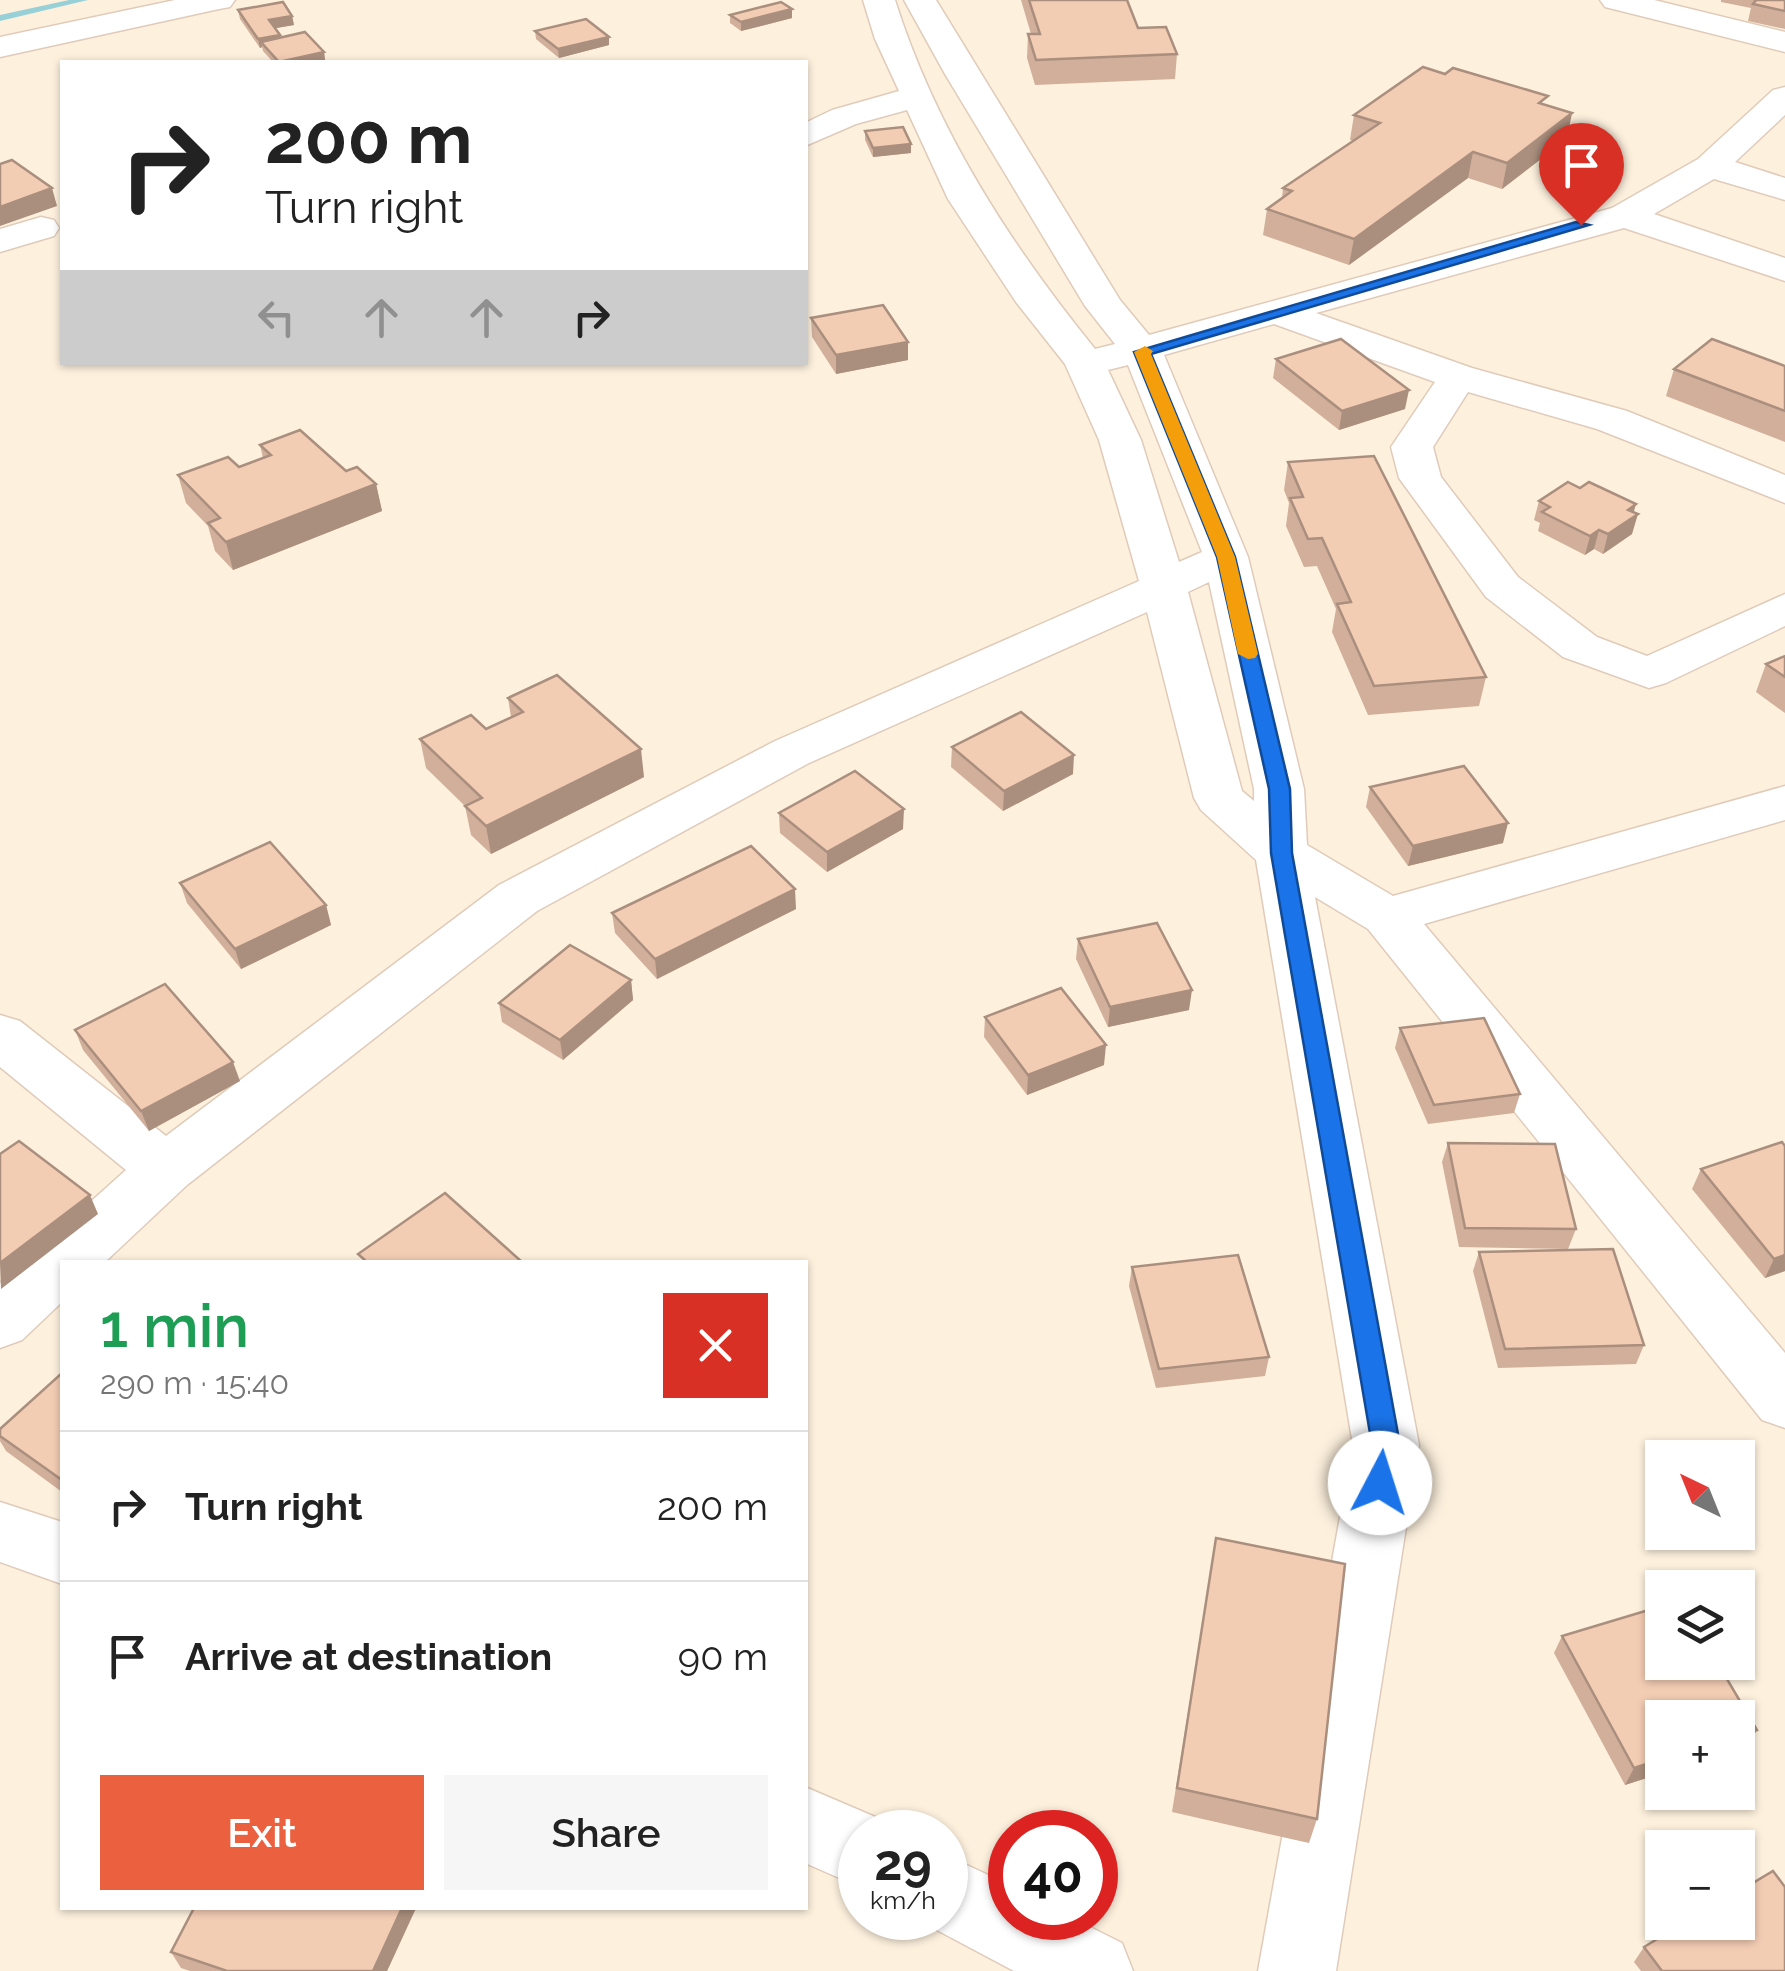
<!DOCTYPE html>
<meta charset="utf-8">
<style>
body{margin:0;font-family:Raleway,sans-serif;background:#f6f6f6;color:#222;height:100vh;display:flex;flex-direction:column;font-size:38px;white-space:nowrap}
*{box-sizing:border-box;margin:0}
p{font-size:32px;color:#767676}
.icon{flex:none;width:55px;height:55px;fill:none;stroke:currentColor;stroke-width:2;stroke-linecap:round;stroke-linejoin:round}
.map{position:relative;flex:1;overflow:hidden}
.panel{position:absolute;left:60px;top:1260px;width:748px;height:650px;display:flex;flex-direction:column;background:#fff;border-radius:0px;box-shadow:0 2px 8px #0004}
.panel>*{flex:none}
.guide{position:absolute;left:60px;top:60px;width:748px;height:305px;border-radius:0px;box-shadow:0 2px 8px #0004;background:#fff;color:#222;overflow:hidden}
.needle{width:65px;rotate:317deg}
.fabs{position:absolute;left:1645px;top:1440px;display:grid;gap:20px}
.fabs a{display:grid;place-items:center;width:110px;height:110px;border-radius:0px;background:#fff;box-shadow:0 2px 8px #0004;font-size:50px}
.speed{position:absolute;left:838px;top:1810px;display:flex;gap:20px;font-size:50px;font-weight:700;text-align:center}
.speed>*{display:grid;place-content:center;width:130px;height:130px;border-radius:50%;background:#fff;box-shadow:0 2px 8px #0004;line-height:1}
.speed small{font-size:25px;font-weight:400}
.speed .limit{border:15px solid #d22;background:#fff;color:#111}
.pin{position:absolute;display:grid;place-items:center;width:85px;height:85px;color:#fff;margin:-102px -42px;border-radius:50% 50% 50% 0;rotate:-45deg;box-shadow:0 0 10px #0007}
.pin .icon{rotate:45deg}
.me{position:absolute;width:110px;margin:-55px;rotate:5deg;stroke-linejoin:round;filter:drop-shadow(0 0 8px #0008)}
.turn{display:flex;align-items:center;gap:35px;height:210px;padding:0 40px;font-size:45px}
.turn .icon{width:130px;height:130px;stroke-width:2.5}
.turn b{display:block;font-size:70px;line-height:85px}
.lanes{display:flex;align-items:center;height:95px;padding:0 40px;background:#0003;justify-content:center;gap:50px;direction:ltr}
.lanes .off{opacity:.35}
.round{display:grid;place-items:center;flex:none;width:105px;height:105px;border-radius:0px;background:#f6f6f6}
.summary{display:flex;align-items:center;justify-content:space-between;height:170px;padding:0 40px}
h1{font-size:60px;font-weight:600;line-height:75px;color:#1e9e55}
.primary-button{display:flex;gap:20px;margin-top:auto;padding:20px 40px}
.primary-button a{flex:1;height:115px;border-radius:0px;background:#eb603e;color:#fff;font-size:40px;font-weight:600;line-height:115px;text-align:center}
.primary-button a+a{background:#f6f6f6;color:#222}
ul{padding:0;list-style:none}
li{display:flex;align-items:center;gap:30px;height:150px;padding:0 40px;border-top:2px solid #e0e0e0}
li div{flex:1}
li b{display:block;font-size:38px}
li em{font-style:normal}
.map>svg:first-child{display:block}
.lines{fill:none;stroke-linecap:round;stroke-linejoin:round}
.stream{fill:#98d0d8;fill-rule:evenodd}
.minor-casing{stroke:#e0cbba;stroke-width:3}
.minor{fill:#fff;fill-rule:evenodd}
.wall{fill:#d1af9b}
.shaded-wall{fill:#aa8f7e}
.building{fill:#f3ccb4;stroke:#aa8f7e;stroke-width:2.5}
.route{fill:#1a73e8;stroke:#114b97;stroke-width:2.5}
.slow{fill:#f59e0b}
</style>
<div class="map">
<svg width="1785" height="1971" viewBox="0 0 1785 1971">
<rect width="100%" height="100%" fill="#fdf0dd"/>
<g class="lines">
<path class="stream" d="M69,0H88L0,21V15Z"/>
<g class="minor-casing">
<g id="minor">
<path d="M175,0H235L230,7L219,9L0,57V37Z"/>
<path d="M863,0H895C936,130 1010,244 1095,349L1115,344L1085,306L945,74L904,0H936L1120,300L1149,335L1612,208L1698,159L1773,90L1785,87V115L1735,162L1785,178V200L1714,179L1654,214L1785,258V281L1624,228L1316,313L1472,368L1627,411L1785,475V503L1597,429L1468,392L1433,447L1441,477L1518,577L1597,637L1647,656L1785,594V626L1666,683L1649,688L1563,657L1486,597L1399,478L1391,447L1435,382L1274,324L1164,355L1248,557L1304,789L1307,845L1393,896L1785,786V820L1424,924L1785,1353V1428L1762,1420L1368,929L1315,897L1419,1445L1336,1971H1258L1353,1445L1256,860L1201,810L1194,798L1147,612L809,763L537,911L187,1185L105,1262H62V1302L22,1340L0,1348V1283L126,1170L0,1067V1015L20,1021L166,1136L499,885L775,741L1139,581L1099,440L1065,364L1016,302L948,199L907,110L856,124L805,146V123L832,110L899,91L875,39ZM1128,365L1202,552L1179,562L1141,440L1108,370ZM1209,582L1254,789V801L1242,791L1188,592Z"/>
<path d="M1600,0H1654L1785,32V52L1605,7Z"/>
<path d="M41,217L54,220L59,228L54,236L0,252V229Z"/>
<path d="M0,1502L62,1522V1584L0,1562Z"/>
<path d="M805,1787L887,1822L891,1832H860V1887L805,1863Z"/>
<path d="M945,1855L1010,1885V1918H1072L1122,1943L1133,1971H1014L918,1920L945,1918Z"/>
</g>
</g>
<use href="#minor" class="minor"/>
</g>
<g class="wall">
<path d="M1021,0H1127L1138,28L1177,54L1175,79L1035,85L1027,58L1028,34H1031Z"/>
<path d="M1721,0H1785V29L1748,21L1751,8L1721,2Z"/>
<path d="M238,10L292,16L294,25L275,28L280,38L324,52L325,60L316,62H273L263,51L262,47L260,48L240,19Z"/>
<path d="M730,15L792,18L741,31L730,23Z"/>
<path d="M535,31L609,45L559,58L536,39Z"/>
<path d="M1546,105L1567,139L1502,189L1468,178L1349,265L1263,235L1267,209L1282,198L1283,188L1353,141L1350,140L1354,115Z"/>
<path d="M865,131L911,144V153L873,157L865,140Z"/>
<path d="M811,318L908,360L836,374L812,337Z"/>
<path d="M1276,359L1405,409L1339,430L1273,378Z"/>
<path d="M1785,366V442L1666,396L1674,369Z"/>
<path d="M260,445L346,471L376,484L382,511L233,570L215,551L208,526L186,503L178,475L239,467L263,458Z"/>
<path d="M1288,462L1486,677L1479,706L1368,715L1332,632L1336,609L1317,566L1304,567L1286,526L1289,503L1284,490Z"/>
<path d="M1539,501L1634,512L1632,534L1603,554L1594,549L1585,555L1538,531L1540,523L1534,520Z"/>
<path d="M1785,656V713L1756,692L1766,664Z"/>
<path d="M508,698L644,777L491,854L471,835L465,806L426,768L420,739L486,729L511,717Z"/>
<path d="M952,747L1073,774L1003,811L951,767Z"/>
<path d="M1370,787L1503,843L1408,866L1366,807Z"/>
<path d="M779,813L903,829L827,872L780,833Z"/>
<path d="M180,883L326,905L331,925L241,969L187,903Z"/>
<path d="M796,909L657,979L615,933L612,913Z"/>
<path d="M1078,939L1189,1010L1108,1027L1076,959Z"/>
<path d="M631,980L633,1000L563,1060L502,1022L499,1003Z"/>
<path d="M985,1017L1104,1065L1027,1095L984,1037Z"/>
<path d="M1400,1028L1520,1094L1514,1113L1428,1124L1395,1048Z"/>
<path d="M75,1030L240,1081L149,1131L83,1050Z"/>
<path d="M1448,1143L1576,1229L1568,1249L1459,1247L1442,1162Z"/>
<path d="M1785,1146V1271L1765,1278L1692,1189L1701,1169Z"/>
<path d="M1479,1252L1644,1345L1636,1364L1498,1368L1473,1271Z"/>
<path d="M1132,1267L1269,1357L1265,1376L1156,1388L1129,1286Z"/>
<path d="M62,1373V1492L6,1451L0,1441V1429Z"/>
<path d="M1216,1538L1317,1819L1309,1843L1172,1812Z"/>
<path d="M1662,1606V1662H1717L1757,1730L1746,1747L1738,1750V1718H1662V1773L1625,1785L1554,1653L1562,1636Z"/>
<path d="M194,1908H416L387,1971H190L181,1968L171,1952Z"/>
<path d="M1644,1947L1785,1971H1641L1634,1962Z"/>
</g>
<g class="shaded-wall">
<path d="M792,9V18L741,31V22Z"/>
<path d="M292,16L294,25L271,29L269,20Z"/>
<path d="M280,35L281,44L261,42L262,47L260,48L258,39Z"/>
<path d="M609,37V45L559,58L558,49Z"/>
<path d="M324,52L325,60L316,62H279Z"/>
<path d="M1572,113L1567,139L1502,189L1507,163Z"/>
<path d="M911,144V153L873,157V148Z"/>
<path d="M1473,152L1468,178L1349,265L1354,239Z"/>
<path d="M52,188L57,206L0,226V207Z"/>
<path d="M908,342V360L836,374V355Z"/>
<path d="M1409,390L1405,409L1339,430L1342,411Z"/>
<path d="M376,484L382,511L233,570L226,542Z"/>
<path d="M1636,504L1632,518L1638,514L1632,534L1603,554L1608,534L1628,510Z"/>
<path d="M1599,530L1594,549L1585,555L1590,536Z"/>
<path d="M641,749L644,777L491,854L486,826Z"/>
<path d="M1074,755L1073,774L1003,811L1004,791Z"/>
<path d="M904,809L903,829L827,872V852Z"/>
<path d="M1508,823L1503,843L1408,866L1413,846Z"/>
<path d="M795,889L796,909L657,979L655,959Z"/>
<path d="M326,905L331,925L241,969L235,949Z"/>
<path d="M631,980L633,1000L563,1060L560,1040Z"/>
<path d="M1192,990L1189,1010L1108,1027L1110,1007Z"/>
<path d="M1106,1045L1104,1065L1027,1095L1028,1075Z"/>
<path d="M233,1062L240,1081L149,1131L141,1111Z"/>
<path d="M90,1195L98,1214L1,1289L0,1263Z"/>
<path d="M1785,1255V1271L1765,1278L1774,1259Z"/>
<path d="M1757,1730L1746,1747L1738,1750V1736Z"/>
<path d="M1662,1759V1773L1625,1785L1634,1768Z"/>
<path d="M402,1908H416L387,1971H373Z"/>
</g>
<g class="building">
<path d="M1029,0H1127L1138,28L1166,27L1177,54L1036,60L1028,34H1040Z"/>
<path d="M1756,0H1785V11L1753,4Z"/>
<path d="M283,2L292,16L269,20L280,35L258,39L238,10Z"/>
<path d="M781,2L792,9L741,22L730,15Z"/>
<path d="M586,19L609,37L558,49L535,31Z"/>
<path d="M305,32L324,52L279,62L261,42Z"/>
<path d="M1423,67L1445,74L1453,68L1548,96L1539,103L1572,113L1507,163L1473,152L1354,239L1267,209L1292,191L1283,188L1380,123L1354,115Z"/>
<path d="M903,127L911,144L873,148L865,131Z"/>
<path d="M12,160L52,188L0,207V164Z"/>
<path d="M883,305L908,342L836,355L811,318Z"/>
<path d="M1341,339L1409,390L1342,411L1276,359Z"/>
<path d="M1712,339L1785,366V411L1674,369Z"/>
<path d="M300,430L346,471L357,467L376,484L226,542L208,523L220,518L178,475L228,457L239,467L271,455L260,445Z"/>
<path d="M1374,456L1486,677L1374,686L1337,604L1351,602L1322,538L1308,539L1290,498L1303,497L1288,462Z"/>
<path d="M1568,482L1580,488L1589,482L1636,504L1628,510L1638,514L1608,534L1599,530L1590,536L1542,512L1550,507L1539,501Z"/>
<path d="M1785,656V677L1766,664Z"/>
<path d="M557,675L641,749L486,826L465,806L482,798L420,739L471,715L486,729L523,712L508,698Z"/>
<path d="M1021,712L1074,755L1004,791L952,747Z"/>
<path d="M1464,766L1508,823L1413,846L1370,787Z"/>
<path d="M855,771L904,809L827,852L779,813Z"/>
<path d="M270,842L326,905L235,949L180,883Z"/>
<path d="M751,846L795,889L655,959L612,913Z"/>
<path d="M1157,923L1192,990L1110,1007L1078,939Z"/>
<path d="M570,945L631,980L560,1040L499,1003Z"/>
<path d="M165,984L233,1062L141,1111L75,1030Z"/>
<path d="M1061,988L1106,1045L1028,1075L985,1017Z"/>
<path d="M1484,1018L1520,1094L1434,1105L1400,1028Z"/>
<path d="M19,1141L90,1195L0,1263V1154Z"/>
<path d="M1782,1142L1785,1146V1255L1774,1259L1701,1169Z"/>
<path d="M1448,1143L1555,1144L1576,1229L1465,1228Z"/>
<path d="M445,1193L522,1262H367L358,1254Z"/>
<path d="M1613,1249L1644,1345L1505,1349L1479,1252Z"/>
<path d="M1238,1255L1269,1357L1159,1369L1132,1267Z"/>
<path d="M62,1373V1480L0,1436V1429Z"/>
<path d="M1216,1538L1345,1564L1317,1819L1177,1788Z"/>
<path d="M1662,1606V1662H1717L1757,1730L1738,1736V1718H1662V1759L1634,1768L1562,1636Z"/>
<path d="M1773,1871L1785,1887V1971H1662L1644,1947L1685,1922H1738V1892Z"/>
<path d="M194,1908H402L373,1971H227L171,1952Z"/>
</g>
<path class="route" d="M1576,222L1589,225L1151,354L1235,557L1290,789L1292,853L1400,1445L1390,1491L1380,1495L1370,1491L1366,1483L1372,1445L1271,853L1269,789L1217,557L1134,352Z"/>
<path class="slow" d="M1145,346L1153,351L1151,354L1235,557L1258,654L1255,658L1248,659L1238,654L1217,557L1134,352Z"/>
</svg>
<div class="fabs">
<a><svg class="needle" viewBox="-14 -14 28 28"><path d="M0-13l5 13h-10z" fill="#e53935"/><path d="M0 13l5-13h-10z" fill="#767676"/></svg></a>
<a><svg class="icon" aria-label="layers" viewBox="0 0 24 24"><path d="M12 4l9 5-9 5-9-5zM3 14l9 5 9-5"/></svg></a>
<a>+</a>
<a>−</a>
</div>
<div class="speed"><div>29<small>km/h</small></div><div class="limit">40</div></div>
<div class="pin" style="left:1581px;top:225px;background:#d93025"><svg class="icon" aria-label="arrive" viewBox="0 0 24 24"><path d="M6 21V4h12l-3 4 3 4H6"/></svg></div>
<svg class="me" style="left:1380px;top:1483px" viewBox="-20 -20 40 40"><circle r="19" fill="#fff"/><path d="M0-13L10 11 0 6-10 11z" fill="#1a73e8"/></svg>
<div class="guide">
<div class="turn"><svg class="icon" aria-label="right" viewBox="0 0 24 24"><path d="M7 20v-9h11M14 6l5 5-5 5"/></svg><div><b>200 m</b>Turn right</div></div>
<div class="lanes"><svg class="icon off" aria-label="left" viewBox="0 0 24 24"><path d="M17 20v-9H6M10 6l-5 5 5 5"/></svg><svg class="icon off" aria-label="ahead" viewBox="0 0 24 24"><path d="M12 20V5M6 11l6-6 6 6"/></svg><svg class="icon off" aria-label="ahead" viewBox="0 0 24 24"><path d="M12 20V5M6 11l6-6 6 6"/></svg><svg class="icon" aria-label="right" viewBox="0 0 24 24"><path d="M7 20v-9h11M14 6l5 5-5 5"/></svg></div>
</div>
<section class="panel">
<div class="summary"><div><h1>1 min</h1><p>290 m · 15:40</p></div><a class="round" style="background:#d93025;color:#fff"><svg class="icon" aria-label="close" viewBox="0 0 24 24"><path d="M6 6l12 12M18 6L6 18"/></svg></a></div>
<ul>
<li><svg class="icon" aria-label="right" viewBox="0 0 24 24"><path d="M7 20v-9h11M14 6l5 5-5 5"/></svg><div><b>Turn right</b></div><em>200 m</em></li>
<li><svg class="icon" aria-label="arrive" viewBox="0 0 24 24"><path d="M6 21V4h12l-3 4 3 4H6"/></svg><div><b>Arrive at destination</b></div><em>90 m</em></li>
</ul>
<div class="primary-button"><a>Exit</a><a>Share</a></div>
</section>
</div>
